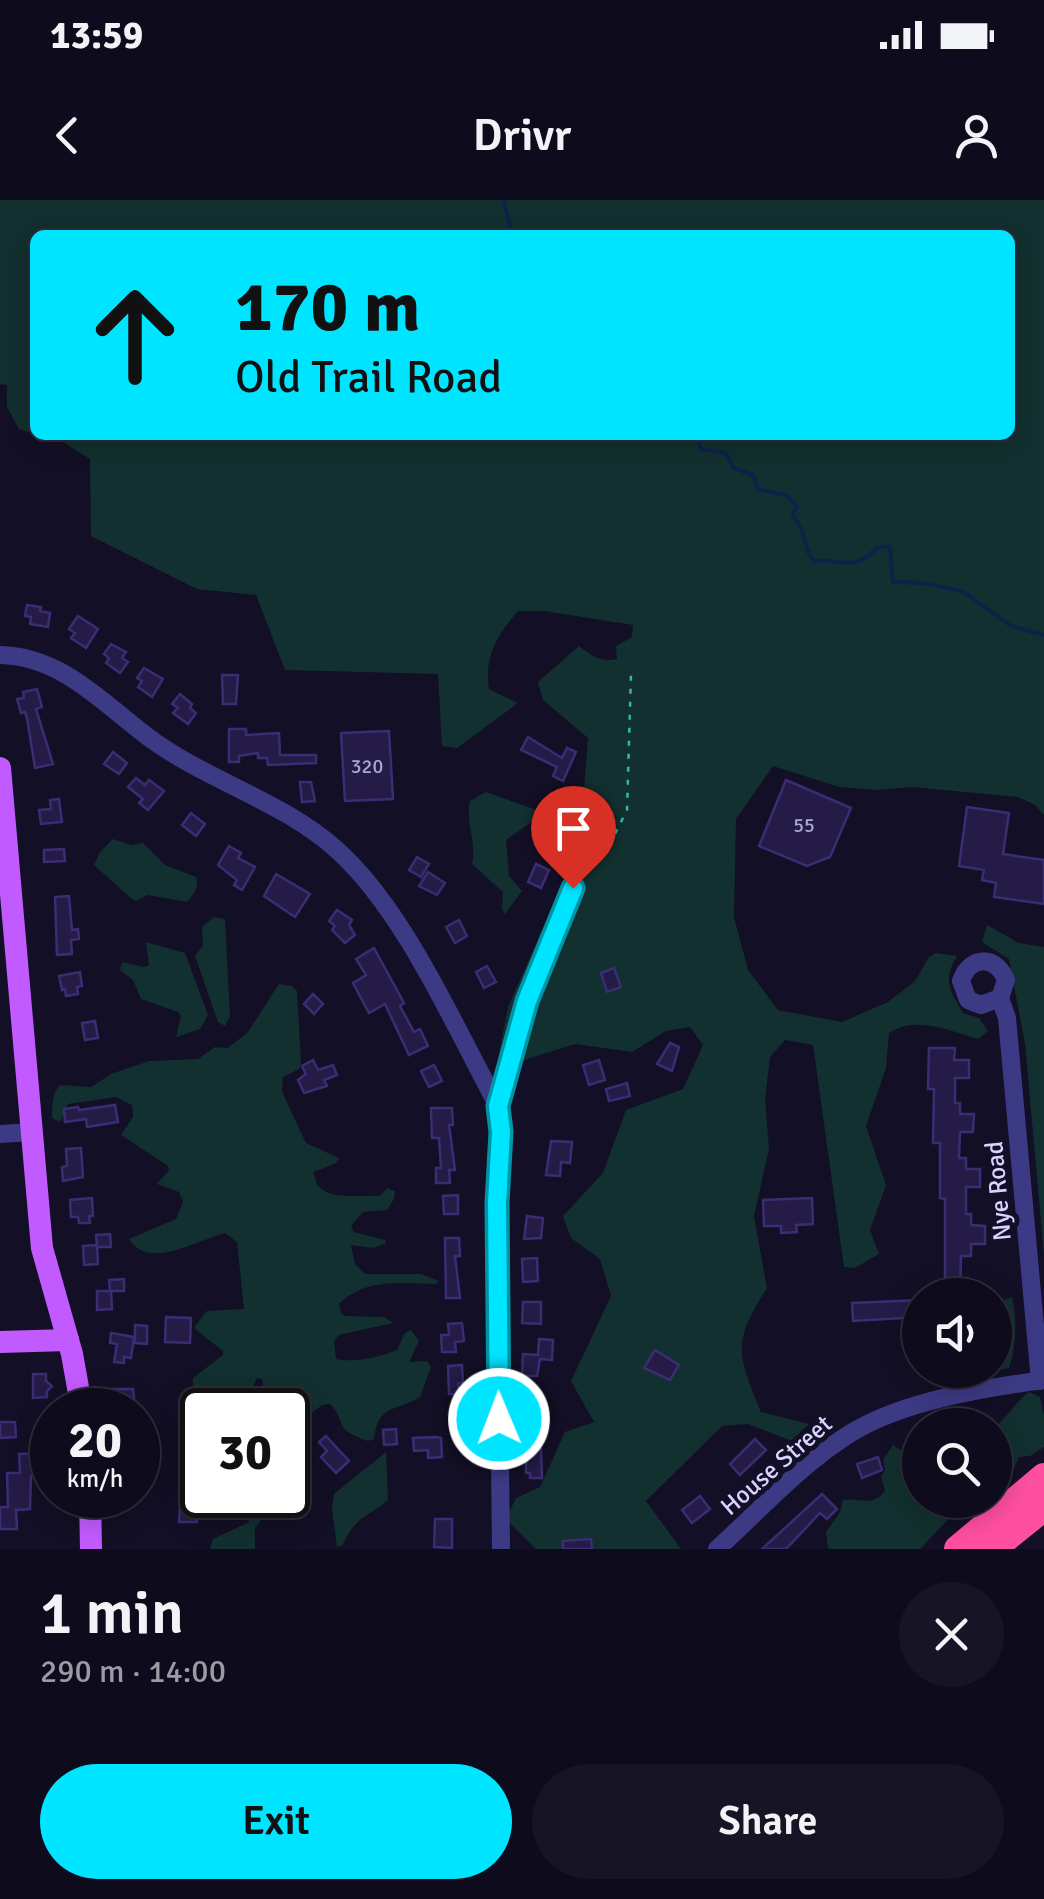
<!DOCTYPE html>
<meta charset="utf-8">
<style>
body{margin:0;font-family:Signika,sans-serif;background:#171425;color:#f1f3f6;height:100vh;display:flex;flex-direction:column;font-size:38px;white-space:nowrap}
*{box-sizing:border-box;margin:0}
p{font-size:32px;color:#9b9ba3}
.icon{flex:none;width:55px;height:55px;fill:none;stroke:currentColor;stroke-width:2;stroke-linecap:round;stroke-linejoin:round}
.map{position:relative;height:1349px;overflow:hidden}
.sheet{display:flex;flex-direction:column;background:#0e0b1c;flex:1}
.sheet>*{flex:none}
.banner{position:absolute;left:30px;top:30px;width:985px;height:210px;border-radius:15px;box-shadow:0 5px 25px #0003,0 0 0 2px #2e2b3b;background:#00e5ff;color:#111;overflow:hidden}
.controls{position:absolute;left:902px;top:1078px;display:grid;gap:20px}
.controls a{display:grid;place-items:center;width:110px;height:110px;border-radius:50%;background:#0e0b1c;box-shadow:0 5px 25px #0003,0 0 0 2px #2e2b3b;font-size:50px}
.speed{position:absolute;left:30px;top:1188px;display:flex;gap:20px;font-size:50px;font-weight:700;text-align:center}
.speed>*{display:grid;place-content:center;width:130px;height:130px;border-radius:50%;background:#0e0b1c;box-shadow:0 5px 25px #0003,0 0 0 2px #2e2b3b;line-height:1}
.speed small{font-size:25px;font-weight:400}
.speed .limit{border:5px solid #111;border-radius:15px;background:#fff;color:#111}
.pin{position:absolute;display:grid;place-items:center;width:85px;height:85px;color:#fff;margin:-102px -42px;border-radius:50% 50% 50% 0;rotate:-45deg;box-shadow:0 0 10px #0007}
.pin .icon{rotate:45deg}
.me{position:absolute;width:110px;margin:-55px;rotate:359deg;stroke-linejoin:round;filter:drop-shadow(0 0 8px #0008)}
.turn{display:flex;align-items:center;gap:35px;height:210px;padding:0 40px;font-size:45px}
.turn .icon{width:130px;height:130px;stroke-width:2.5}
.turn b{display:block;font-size:70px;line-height:85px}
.round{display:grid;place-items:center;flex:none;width:105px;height:105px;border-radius:52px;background:#171425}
.overview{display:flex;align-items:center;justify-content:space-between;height:170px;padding:0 40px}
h1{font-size:60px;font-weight:600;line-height:75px}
.action{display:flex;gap:20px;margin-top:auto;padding:20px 40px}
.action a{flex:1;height:115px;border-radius:60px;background:#00e5ff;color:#111;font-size:40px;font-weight:600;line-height:115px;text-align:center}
.action a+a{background:#171425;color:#f1f3f6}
.status{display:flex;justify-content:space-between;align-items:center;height:70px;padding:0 50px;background:#0e0b1c;direction:ltr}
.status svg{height:28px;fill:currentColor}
header{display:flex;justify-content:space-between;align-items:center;height:130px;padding:0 40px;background:#0e0b1c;font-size:45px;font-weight:600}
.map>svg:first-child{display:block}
.green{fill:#12302f}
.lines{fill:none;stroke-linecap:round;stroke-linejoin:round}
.stream{stroke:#0c2248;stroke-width:4}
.building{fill:#241b47;stroke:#3b2d73;stroke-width:2.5}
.path{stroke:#2fb8b0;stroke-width:2.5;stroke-dasharray:5 8;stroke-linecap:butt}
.minor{stroke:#3d3a85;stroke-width:18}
.major{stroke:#c25bff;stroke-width:22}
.highway{stroke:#ff4fa3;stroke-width:28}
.route-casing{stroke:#0095a6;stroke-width:25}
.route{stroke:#00e5ff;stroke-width:18}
.labels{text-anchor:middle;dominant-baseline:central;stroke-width:10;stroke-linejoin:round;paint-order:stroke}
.number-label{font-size:20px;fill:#aca6d1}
.street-label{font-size:25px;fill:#d9d4ff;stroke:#130f26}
</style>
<div class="status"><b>13:59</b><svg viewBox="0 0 49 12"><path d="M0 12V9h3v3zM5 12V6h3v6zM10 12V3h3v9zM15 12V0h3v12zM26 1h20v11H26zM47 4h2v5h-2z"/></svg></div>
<header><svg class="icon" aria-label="back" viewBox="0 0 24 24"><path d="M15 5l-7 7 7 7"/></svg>Drivr<svg class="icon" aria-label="person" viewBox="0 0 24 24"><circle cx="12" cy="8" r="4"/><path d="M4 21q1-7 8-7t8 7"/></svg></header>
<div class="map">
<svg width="1044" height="1349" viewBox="0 0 1044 1349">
<rect width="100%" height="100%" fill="#130f26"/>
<g class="green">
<path d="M0,0H1044V615L1035,605L1018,597L912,587L878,590L839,587L773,566L736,619L734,717L748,770L778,810L842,822L888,802L915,781L929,757L936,753L957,756C942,781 950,790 963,813L979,818L988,831L978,839C950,831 916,815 889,833L886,868L866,926L886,985L870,1030L879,1054L855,1068L844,1067L813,845L785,840L770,857L765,899L769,949L754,1016L767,1088C732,1144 737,1153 761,1212L809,1224L792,1241L748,1224L722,1226L646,1301L681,1349H536L506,1319L516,1298L540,1287L565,1232L594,1222L571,1181L611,1096L600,1059L571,1038L563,1016L603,973L626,910L683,889L703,845L690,827L666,831L632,852L575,844L521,861L498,858L508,807L548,716L576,701L563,662L582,613L588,538L543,500L538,482L579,446C591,455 601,463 617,459L616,446L632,437L633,425L544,411H518C497,436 484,456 489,489L518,503L457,548L442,546L438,474L285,470L256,395L197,389L91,336L90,259L63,242L39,235H1010V35H35V234L19,229L7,207V185L0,184Z"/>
<path d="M486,592L539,611L533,621L506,640L509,676L522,691L505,714L502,709L503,692L472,664C477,641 465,623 470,601Z"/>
<path d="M113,639L131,645L143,643L165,665L196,677C200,686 193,696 187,702L148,695L136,701L132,699L94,665L100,652Z"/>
<path d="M214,717L225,719L230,816L225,826L218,822L195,756L203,746L202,727Z"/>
<path d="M987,725L1019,743L1044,747V1055L1025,844L1009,759L982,742Z"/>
<path d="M146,742L185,753L208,815L200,829L176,837L181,816L178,812L141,799L133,780L120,770L122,762L144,767L149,765Z"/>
<path d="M279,784L292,786L297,791L301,863L299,869L283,877L282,892L306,943L339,958L336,963L314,972C315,1004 357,994 380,996L387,988L395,991L394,999L387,1010L363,1012L351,1026L354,1032L385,1040L386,1043L374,1048L351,1045L355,1064L365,1074H421L439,1081L436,1084C401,1083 365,1078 339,1104L341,1113L345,1116L384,1117L393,1123L339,1135L334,1141L336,1159C355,1163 379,1157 397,1150L405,1133L411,1130L419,1141L409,1162L427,1161L431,1167L420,1197C395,1212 378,1204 374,1239L368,1241C331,1228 349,1224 330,1204L322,1205L308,1216L272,1210L266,1202L262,1179L257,1178L247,1198L253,1210H202V1250L188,1242L182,1228L204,1201L203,1195L193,1188V1178L223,1155V1151L196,1130L195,1126L207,1111L244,1109L237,1042L225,1033C198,1040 148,1071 129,1039L176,1019L183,1002L179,992L157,984L169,970L168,966L121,935L133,917L132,905L116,897L68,904L60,922L52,918C52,907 52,892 60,885L91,887L111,874L149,861L198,859L215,847L228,848L248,832Z"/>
<path d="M1012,1097C1017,1118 1017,1147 1009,1168L943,1179L942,1175L946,1171L995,1170V1141L1008,1125L1010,1114L1002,1101Z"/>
<path d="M1029,1192L1040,1197L1044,1215V1247L1030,1256L1019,1257L1014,1268L995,1288V1227C1008,1216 1017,1201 1029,1192Z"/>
<path d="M288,1237L305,1256C306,1276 292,1291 285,1310L281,1313L271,1306L255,1328V1349H210L213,1339L249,1322L243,1301L249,1295H288Z"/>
<path d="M893,1245L920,1262V1300H982L967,1312L952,1315L920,1349H828L826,1332L840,1312L843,1300C860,1297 872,1308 885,1291L881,1277L885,1270L883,1260Z"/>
<path d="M386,1252L388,1300C367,1318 355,1316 343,1345L337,1347L332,1308L334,1294Z"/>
</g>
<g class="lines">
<g class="stream">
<path d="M504,0L512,35"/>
<path d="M696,235L701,249L726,253L734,268L753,275L758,289L788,296L797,307L792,315C809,334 801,346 814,361C847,358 850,374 878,347H890L893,382L925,383L964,392L1011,426L1044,435"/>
</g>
</g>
<g class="building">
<path d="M27,405L41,407L40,411L50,413L48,427L30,424L31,417L25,416Z"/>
<path d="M78,416L98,429L86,448L71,438L75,433L69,429Z"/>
<path d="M111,444L126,452L122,458L128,462L120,473L106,463L109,458L104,454Z"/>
<path d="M144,468L163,479L152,497L138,487L142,481L137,478Z"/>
<path d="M222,475H238L236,504H223Z"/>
<path d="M37,489L42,507L36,509L53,564L35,568L27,518L25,512L21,513L17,499L24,498L23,492Z"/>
<path d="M180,494L192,504L190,508L196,513L188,524L173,513L178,508L172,504Z"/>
<path d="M229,529H246V535L279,533L280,555H316V563L268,565L267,558H258V553L239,556V562H229Z"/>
<path d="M389,531L393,599L345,601L341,533Z"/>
<path d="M528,537L562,558L567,548L576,552L563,581L553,576L557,567L521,550Z"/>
<path d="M113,552L127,563L119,574L104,564Z"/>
<path d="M136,578L145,585L149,580L164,591L148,610L139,603L143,599L128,587Z"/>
<path d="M786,580L851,608L830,657L807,666L759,646Z"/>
<path d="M300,582H311L315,601L302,602Z"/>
<path d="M59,599L62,622L41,624L39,610L51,609L50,600Z"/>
<path d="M967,607L1009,613L1003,654L1044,660V704L994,697L996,683L982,680L984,670L959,666Z"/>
<path d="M191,613L205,624L196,636L182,625Z"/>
<path d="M229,646L241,653L238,658L255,667L242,690L234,685L237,680L218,665Z"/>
<path d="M64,649L65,661L44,662V650Z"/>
<path d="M417,657L429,664L421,677L409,670Z"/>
<path d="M536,664L549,670L541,688L528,682Z"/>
<path d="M428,672L445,683L437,695L419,686Z"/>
<path d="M276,674L310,694L295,717L264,696Z"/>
<path d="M69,696L72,730L78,729L79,739L71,740L72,754L57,755L55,697Z"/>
<path d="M337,710L352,720L349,725L355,735L345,743L332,730L335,726L329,721Z"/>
<path d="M459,720L467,736L455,743L446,727Z"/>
<path d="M374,748L404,803L400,806L414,832L420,829L428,846L409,855L385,804L369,813L353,783L366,775L356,759Z"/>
<path d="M487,766L496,782L484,788L476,772Z"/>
<path d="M614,768L621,787L607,792L601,773Z"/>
<path d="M80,772L82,786L77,787L78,794L66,796L65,789L62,790L59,776Z"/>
<path d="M313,794L323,804L314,814L304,804Z"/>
<path d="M95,821L98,838L85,840L82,823Z"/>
<path d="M670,843L679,847L672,871L657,864Z"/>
<path d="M929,848H955L954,860H969V878H955V903H960V914H974L973,932H960L959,958H966V969H980V987H966V1014H971V1025L985,1026V1044H971V1056H961L960,1095H945V999L940,998V943H933L934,889H928Z"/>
<path d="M313,860L318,870L333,865L337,875L324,880L327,886L304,893L298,880L306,874L302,866Z"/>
<path d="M599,860L605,880L589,885L583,865Z"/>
<path d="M434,865L442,881L429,887L421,871Z"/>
<path d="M627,883L630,896L609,901L606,889Z"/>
<path d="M115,905L118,922L87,927L86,919L65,922L64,909L78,907L79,910Z"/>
<path d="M431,908H452L453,925H449L455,970H449L450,983H436V968H441L439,938H432Z"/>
<path d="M551,941L572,942L570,963L561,962L560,976L546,975Z"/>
<path d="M81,948L83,977L63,981L62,967L67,966L66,949Z"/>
<path d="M458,995V1014H444L443,996Z"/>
<path d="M92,998L93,1016H89L90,1023H79L78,1017H71L70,1000Z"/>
<path d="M812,998L813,1024L796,1025L797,1032L781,1033V1026H764L763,1000Z"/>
<path d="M527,1016L543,1018L541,1038L524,1039Z"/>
<path d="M110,1034L111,1047H97L98,1064L84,1065L83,1046L97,1045L96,1035Z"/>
<path d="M445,1038H459L460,1056H455L460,1098H446Z"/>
<path d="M537,1058L538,1081L523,1082L522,1059Z"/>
<path d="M124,1079V1091H111L112,1109L97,1110V1091H110L109,1080Z"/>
<path d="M920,1100V1117L853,1121L852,1103Z"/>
<path d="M523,1102H541V1124L522,1123Z"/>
<path d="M166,1117L191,1118L190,1143L165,1142Z"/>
<path d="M462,1123L464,1141L455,1142L456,1152H442L441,1135H449L448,1124Z"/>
<path d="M135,1125L147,1126V1144L135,1143Z"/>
<path d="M111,1133L134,1137L131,1158L124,1157V1163L114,1162L117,1144L110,1143Z"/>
<path d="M539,1139L553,1140L552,1160L540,1159L537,1176H522L523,1154L538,1155Z"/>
<path d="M655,1150L679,1165L670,1180L644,1168Z"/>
<path d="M462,1165L463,1183H458L459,1194H449L448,1166Z"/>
<path d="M33,1174H46V1181L52,1186L47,1191V1197L33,1198Z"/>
<path d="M112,1189H133L135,1206L113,1207Z"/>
<path d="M0,1222H15L16,1237L0,1238Z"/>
<path d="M396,1229L397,1244L384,1245L383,1230Z"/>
<path d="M326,1236L349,1261L336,1273L321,1257L327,1251L319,1242Z"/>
<path d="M436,1237L441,1238L442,1257L428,1258V1250L414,1251L413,1238Z"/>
<path d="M755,1239L766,1250L740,1275L730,1264Z"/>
<path d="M526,1249H541L542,1278H530V1273H526Z"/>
<path d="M41,1253V1276H31L30,1309L16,1310L17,1329H0V1307H8L7,1273H20L19,1254Z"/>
<path d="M878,1257L882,1270L862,1278L857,1264Z"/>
<path d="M182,1273H199L197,1322H179Z"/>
<path d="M822,1294L837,1309L827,1319L820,1313L786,1349H762Z"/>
<path d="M700,1296L710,1309L692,1323L682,1310Z"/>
<path d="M435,1319H452V1348L434,1347Z"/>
<path d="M591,1339L592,1349H563V1341Z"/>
</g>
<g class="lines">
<path class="path" d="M582,674L615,634L627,610L631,474"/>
<g class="minor">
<path d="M0,455C64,456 106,507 155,542C212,582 285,603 337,650C405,711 454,826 498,906L501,932L497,1003L501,1349"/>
<path d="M1000,798L981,805L968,800L961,781C970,755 996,755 1006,780L1000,798L1007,818L1040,1181"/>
<path d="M498,906L527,801L573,688"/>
<path d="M0,934L32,932"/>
<path d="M717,1349C760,1310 802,1263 851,1233C903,1201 984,1188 1044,1180"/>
</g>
<g class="major">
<path d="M0,568L42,1048L72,1154L82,1210"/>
<path d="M0,1142L68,1140"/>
<path d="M90,1295L91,1349"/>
</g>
<g class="highway">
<path d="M958,1349L1044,1277"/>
<path d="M992,1349L1044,1307"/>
</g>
</g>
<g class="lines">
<g class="route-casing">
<path id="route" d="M499,1219L497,1003L501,932L498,906L527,801L573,688"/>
</g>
<use href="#route" class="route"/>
</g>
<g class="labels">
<g class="number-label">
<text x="367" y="566">320</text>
<text x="804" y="625">55</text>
</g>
<g class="street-label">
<text transform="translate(998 991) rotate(-95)">Nye Road</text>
<text transform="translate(776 1265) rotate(-41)">House Street</text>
</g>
</g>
</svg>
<div class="controls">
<a><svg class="icon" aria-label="sound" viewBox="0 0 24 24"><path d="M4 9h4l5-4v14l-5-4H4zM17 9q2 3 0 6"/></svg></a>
<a><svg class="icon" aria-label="search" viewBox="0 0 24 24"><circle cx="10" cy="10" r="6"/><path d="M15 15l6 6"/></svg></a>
</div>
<div class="speed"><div>20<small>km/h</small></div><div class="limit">30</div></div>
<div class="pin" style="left:573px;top:688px;background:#d93025"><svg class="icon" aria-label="arrive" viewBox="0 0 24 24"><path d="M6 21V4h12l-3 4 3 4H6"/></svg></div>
<svg class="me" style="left:499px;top:1219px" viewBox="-20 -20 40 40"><circle r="17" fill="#00e5ff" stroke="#fff" stroke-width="3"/><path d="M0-11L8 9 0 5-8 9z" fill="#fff"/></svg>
<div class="banner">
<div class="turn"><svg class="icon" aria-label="ahead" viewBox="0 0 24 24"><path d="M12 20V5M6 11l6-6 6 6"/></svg><div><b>170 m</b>Old Trail Road</div></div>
</div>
</div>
<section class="sheet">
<div class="overview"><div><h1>1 min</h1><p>290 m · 14:00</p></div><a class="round"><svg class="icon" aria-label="close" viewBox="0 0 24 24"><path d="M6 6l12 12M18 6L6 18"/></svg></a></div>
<div class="action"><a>Exit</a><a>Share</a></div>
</section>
